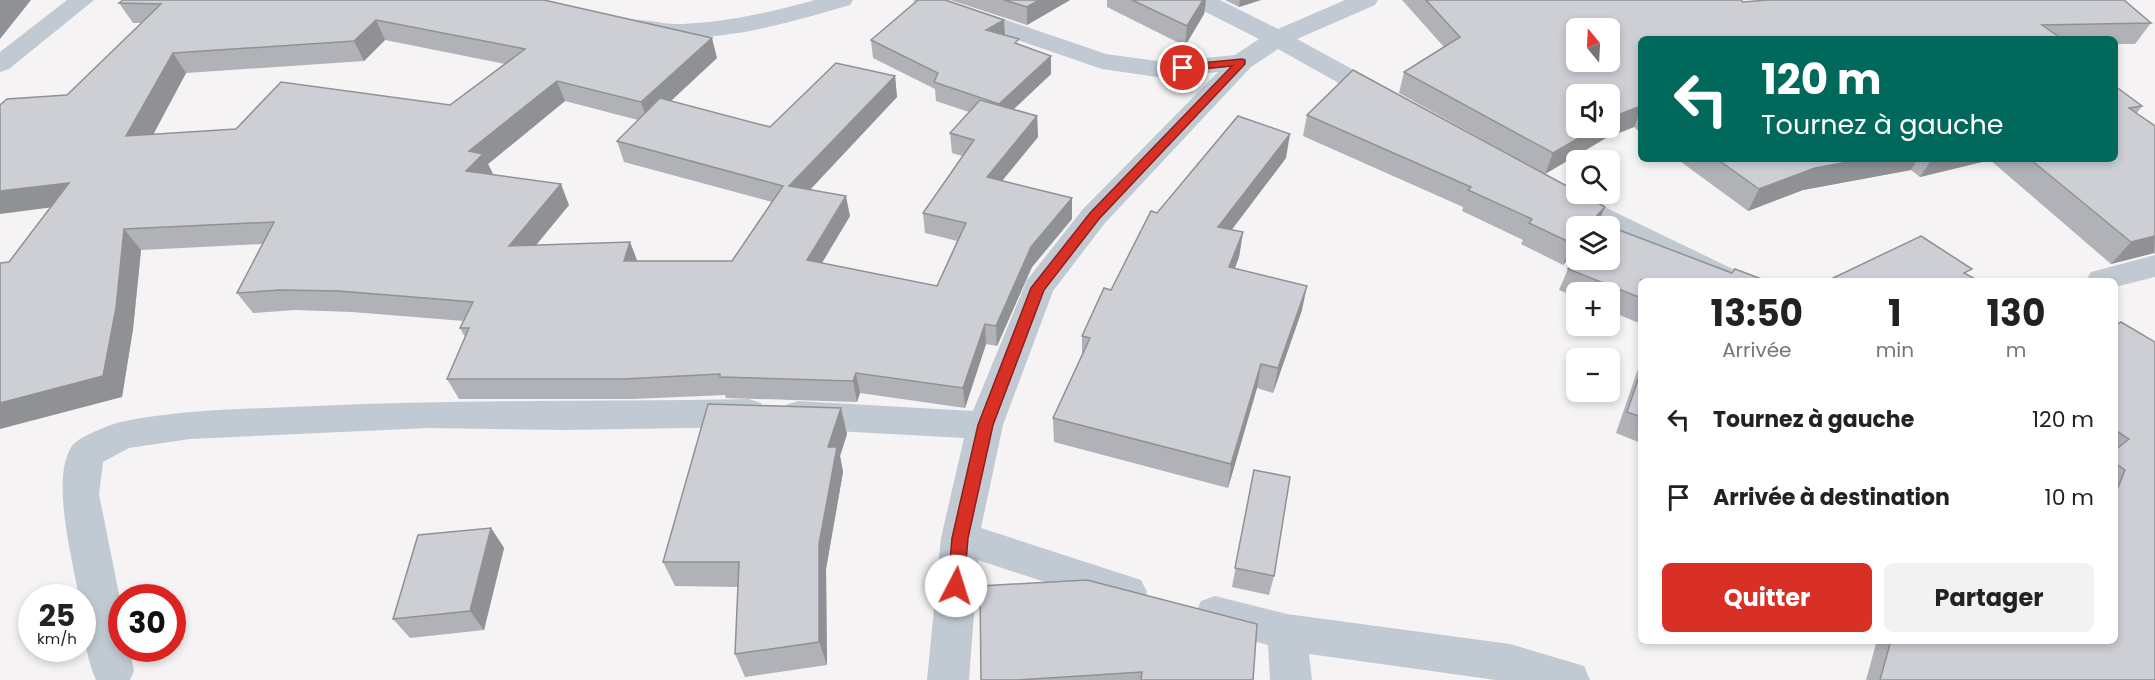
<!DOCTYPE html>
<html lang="fr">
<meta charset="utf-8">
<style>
body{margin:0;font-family:Poppins,sans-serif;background:#f2f2f2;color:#222;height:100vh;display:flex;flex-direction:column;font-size:22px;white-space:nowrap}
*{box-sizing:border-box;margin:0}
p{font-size:20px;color:#767676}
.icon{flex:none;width:33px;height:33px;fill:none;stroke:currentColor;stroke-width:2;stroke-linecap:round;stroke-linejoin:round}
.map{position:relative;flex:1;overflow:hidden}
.panel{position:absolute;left:1638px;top:278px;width:480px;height:366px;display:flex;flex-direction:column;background:#fff;border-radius:9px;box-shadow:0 3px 9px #0003}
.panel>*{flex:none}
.top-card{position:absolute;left:1638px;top:36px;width:480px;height:126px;border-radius:9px;box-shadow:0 3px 9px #0003;background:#00695c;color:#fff;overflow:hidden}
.needle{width:39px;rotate:342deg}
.controls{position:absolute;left:1566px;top:18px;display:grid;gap:12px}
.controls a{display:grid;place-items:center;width:54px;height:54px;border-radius:9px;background:#fff;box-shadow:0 3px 9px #0003;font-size:30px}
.speed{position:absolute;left:18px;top:584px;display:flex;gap:12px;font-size:30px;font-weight:700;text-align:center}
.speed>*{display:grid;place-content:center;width:78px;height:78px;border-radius:50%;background:#fff;box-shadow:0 3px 9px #0003;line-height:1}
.speed small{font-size:15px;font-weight:400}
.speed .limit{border:9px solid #d22;background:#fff;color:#111}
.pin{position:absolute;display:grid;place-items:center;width:51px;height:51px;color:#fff;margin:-26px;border:3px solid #fff;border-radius:50%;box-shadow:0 2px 6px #0007}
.me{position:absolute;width:66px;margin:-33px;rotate:5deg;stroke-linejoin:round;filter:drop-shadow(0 0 4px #0008)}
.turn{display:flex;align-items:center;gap:21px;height:126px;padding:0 24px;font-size:27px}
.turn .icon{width:78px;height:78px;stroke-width:2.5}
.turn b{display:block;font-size:42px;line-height:51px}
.eta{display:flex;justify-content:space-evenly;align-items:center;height:102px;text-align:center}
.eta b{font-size:36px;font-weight:700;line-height:42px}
.button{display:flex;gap:12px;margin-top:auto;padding:12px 24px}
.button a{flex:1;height:69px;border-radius:9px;background:#d93025;color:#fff;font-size:24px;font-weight:700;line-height:69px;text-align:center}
.button a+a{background:#f2f2f2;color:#222}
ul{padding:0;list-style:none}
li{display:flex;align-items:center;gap:18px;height:78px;padding:0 24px}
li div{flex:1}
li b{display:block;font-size:22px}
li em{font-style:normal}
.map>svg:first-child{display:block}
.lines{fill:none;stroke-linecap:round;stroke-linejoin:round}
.minor{fill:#c1cad2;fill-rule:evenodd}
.wall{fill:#b0b2b7;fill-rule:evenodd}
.shaded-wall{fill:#909195}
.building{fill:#cdcfd5;stroke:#909195;stroke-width:1.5;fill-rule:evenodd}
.route{fill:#d93025;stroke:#8d1f18;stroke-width:1.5}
</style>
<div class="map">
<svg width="2155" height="680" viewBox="0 0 2155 680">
<rect width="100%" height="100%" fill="#f5f3f3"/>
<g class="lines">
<g class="minor">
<path d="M67,0H94L9,69L0,72V52Z"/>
<path d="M815,0H853L850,5C775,27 696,50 618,31L615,26L618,21C638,16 662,25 683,24C728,22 772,12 815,0Z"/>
<path d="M913,0H948L1106,54L1164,62L1235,55L1259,39L1192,5L1189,0H1220L1278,29L1345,0H1378L1375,5L1297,39L1394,92L1398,98L1394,104L1385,106L1376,104L1278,49L1251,67L1105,223L1053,291L1003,425L981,528L1141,580L1147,592L1141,604L1127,609L978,560L969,680H927L941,538L964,438L798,429L786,425L781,415L786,405L798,401L973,411L1027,280L1083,209L1218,72L1164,78L1102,69L916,5Z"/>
<path d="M1561,186L1739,272L1744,280H1703L1610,232V226H1599L1551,202L1546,195L1551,188Z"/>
<path d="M2155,255V277L2115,287V280H2086L2091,272Z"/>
<path d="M749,399L761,403L766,413L761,423L749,427L564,430L429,428L190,439L129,448L103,462L99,494L122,609V648H129L134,671L130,680H96C85,656 82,623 82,597H79C73,561 50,477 72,446C78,437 113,423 125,421C187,409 251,409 314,406C459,399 604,402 749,399Z"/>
<path d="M1215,596L1287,614L1510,644L1584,666L1590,680H1496L1309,654L1312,680H1270L1268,645L1201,627L1195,614L1201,601Z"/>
</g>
</g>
<g class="wall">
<path d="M544,0L717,58L671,101L770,127L895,76L897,97L810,189L850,216L822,263L937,286L957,241L925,233L923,213L962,156L952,153L950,133L969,112L936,101L935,89L873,58L871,40L1004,20L1005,35L1019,45L1051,74L1014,109L1037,116L1038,137L1002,180L1072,219L1032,267L997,346L986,344L965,408L860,393L857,402L726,398L725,395L632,399H459L447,379L465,337L460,328L464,321L352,312L295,310L253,313L237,293L263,244L141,250L133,329L122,397L9,262L50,208L67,95L142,23H133L119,3ZM385,40L505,64L450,105L236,129L153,135L186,73L364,61ZM565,101L638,120L617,141L624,162L772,202L732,261H637L630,242L536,245L569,205L493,174L488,164Z"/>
<path d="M950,0H1070L1027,25Z"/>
<path d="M1107,0H1206L1204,14L1185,46L1107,7Z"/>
<path d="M1225,0H1261L1239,7Z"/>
<path d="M1402,0H1741L1743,2L2151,23L2135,44H2115V39H1641V133L1634,127L1606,138L1545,174L1399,93L1404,72L1444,47Z"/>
<path d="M2115,86L2142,106L2137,113L2155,126V254L2154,253L2111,264L1990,160L1920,177L1911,170L1803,190L1748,211L1677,159H2115Z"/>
<path d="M1307,115L1599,222L1732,273L1764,280H1641V324L1610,311V292H1576V297L1559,290L1568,269L1610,260L1576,226V250L1563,265L1521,244L1523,240L1462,211L1463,207L1303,136Z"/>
<path d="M1286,158L1231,230L1243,232L1239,257L1235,268L1302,310L1273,393L1257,388L1228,488L1054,442L1053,418L1082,355V336L1111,290L1157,213Z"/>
<path d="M2121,322L2155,680H1866L1877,640H2115V326Z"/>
<path d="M1641,360V443L1616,433Z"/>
<path d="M841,408L847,434L840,456L843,472L826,569L827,665L745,677L735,654L738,587L675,586L663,562Z"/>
<path d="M1254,470L1274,576L1269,595L1232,587Z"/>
<path d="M491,528L504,548L484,630L410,638L393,619Z"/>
<path d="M1087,580L1253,680H981Z"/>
</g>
<g class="shaded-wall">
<path d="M0,0H31L0,39Z"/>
<path d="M1039,0H1070L1027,25V7Z"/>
<path d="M1203,0H1206L1204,14L1185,46L1187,26Z"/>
<path d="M1240,0H1261L1239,7Z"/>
<path d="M376,20L385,40L364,61L354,41Z"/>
<path d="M1004,20L1005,38L986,30Z"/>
<path d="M712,38L717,58L648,122L641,102Z"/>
<path d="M173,53L186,73L141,157L126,136Z"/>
<path d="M1051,56V74L1000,122L999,104Z"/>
<path d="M895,76L897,97L794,207L789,186Z"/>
<path d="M557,81L565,101L488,164L493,174L466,171L469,151Z"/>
<path d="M1641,106V110L1634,127L1606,138L1545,174L1553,153L1596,128H1610V120L1615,116Z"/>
<path d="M1037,116L1038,137L989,197L987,177Z"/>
<path d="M1290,134L1286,158L1215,252L1218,227Z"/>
<path d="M1864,159H1918L1911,170L1803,190L1748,211L1759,189L1815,168Z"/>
<path d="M1932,159H1991L1990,160L1920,177Z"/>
<path d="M69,183L85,203L0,214V191Z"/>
<path d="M561,184L569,205L518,267L509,246Z"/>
<path d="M846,196L850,216L811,281L807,260Z"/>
<path d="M1072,198V219L1032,267L997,346L996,326L1031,247Z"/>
<path d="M1605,207L1597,226H1587Z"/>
<path d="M124,229L141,250L133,329L122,397L0,429V403Z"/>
<path d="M1243,232L1239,257L1226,291L1229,267Z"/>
<path d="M2155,236L2154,253L2111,264L2131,242Z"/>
<path d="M1576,238V250L1563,265L1571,243Z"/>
<path d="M630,242L638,263L624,261Z"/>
<path d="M1307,286L1302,310L1273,393L1278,368Z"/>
<path d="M985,324L986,344L965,408L963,388Z"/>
<path d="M1261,364L1257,388L1228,488L1231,464Z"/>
<path d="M856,373L860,393L857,402L853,381Z"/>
<path d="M841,408L847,434L840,456L843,472L826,569L827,665L819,642V544L828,447Z"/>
<path d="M491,528L504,548L484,630L470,611Z"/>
</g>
<g class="building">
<path d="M123,0H544L712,38L641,102L557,81L469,151L483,154L466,171L561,184L509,246L630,242L624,261H732L783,186L617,141L660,98L770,127L836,63L895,76L789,186L846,196L807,260L937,286L966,223L923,213L974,140L950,133L980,100L1037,116L987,177L1072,198L1031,247L996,326L985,324L963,388L856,373L853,381L720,377V374L623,379H447L469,328H460L473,302L339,291L280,290L237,293L274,222L124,229L116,308L103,376L0,403V263L9,262L69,183L0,191V105L7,99L67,95L161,4L119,3ZM376,20L525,49L450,105L281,82L236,129L126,136L173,53L354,41Z"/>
<path d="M918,0H945L1004,20L986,30L1019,39L1015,43L1051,56L999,104L934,82L938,73L871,40Z"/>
<path d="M1004,0H1039L1027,7Z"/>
<path d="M1132,0H1203L1187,26Z"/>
<path d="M1426,0H1741L1743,2L1768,0H2124L2151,23L2042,25L2062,39H1641V106L1615,116L1610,120V94H1576V128H1596L1553,153L1404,72L1460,37ZM1576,28H1610V62H1576Z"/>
<path d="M1353,70L1576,191V194H1581L1605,207L1587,226H1576V238L1571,243L1529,223L1532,219L1468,190L1471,187L1307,115Z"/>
<path d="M2115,86L2142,106L2129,108L2155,126V236L2131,242L2030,159H2115Z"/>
<path d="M1238,116L1290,134L1218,227L1243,232L1229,267L1307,286L1278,368L1261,364L1231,464L1053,418L1090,338L1082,336L1104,288L1111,290L1151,211L1157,213Z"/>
<path d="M1717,159H1864L1815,168L1759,189Z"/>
<path d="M1598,222L1732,273L1735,269L1764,280H1641V298L1568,269L1576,256V260H1610V226H1595Z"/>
<path d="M1921,236L1972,269L1964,273L1977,280H1829Z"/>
<path d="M2121,322L2155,342V680H1880L1891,640H2115V495L2125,470L2115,463V450L2129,439L2115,430V326Z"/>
<path d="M1641,371V417L1627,412Z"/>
<path d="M708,404L841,408L828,447H837L819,544V642L735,654L739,562H663Z"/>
<path d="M1254,470L1290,477L1274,576L1235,568Z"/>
<path d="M491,528L470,611L393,619L418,535Z"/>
<path d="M1087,580L1257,624L1253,680H1141L1142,672L1017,680H981L980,586Z"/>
</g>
<path class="route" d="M1242,59L1245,60V64L1099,219L1044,290L993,425L968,538L964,586L962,591H950L948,586L952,538L978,425L1031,288L1090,213L1232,66L1183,71L1178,68L1180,65Z"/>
</svg>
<div class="controls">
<a><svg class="needle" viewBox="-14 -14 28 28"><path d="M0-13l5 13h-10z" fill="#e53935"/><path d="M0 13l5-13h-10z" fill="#767676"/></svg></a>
<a><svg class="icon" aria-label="sound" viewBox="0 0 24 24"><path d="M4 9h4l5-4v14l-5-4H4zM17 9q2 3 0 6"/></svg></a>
<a><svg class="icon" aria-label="search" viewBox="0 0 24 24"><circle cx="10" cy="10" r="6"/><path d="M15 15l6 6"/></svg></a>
<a><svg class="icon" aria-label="layers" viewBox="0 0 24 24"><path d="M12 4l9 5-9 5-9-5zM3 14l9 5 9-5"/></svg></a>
<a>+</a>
<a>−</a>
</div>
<div class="speed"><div>25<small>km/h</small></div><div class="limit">30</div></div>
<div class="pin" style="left:1183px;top:68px;background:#d93025"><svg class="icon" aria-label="arrive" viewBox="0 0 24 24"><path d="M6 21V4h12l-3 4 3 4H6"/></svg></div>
<svg class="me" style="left:956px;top:586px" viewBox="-20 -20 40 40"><circle r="19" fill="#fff"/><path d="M0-13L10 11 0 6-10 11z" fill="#d93025"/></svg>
<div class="top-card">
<div class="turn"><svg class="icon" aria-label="left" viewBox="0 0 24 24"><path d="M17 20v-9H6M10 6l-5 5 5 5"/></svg><div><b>120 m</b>Tournez à gauche</div></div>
</div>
<section class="panel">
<div class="eta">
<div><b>13:50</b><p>Arrivée</p></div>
<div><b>1</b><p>min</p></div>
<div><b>130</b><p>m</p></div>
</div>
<ul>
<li><svg class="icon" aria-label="left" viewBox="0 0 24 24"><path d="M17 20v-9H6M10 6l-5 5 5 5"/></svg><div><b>Tournez à gauche</b></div><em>120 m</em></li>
<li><svg class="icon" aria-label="arrive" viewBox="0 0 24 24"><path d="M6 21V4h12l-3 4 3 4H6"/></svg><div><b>Arrivée à destination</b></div><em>10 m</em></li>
</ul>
<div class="button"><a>Quitter</a><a>Partager</a></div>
</section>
</div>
